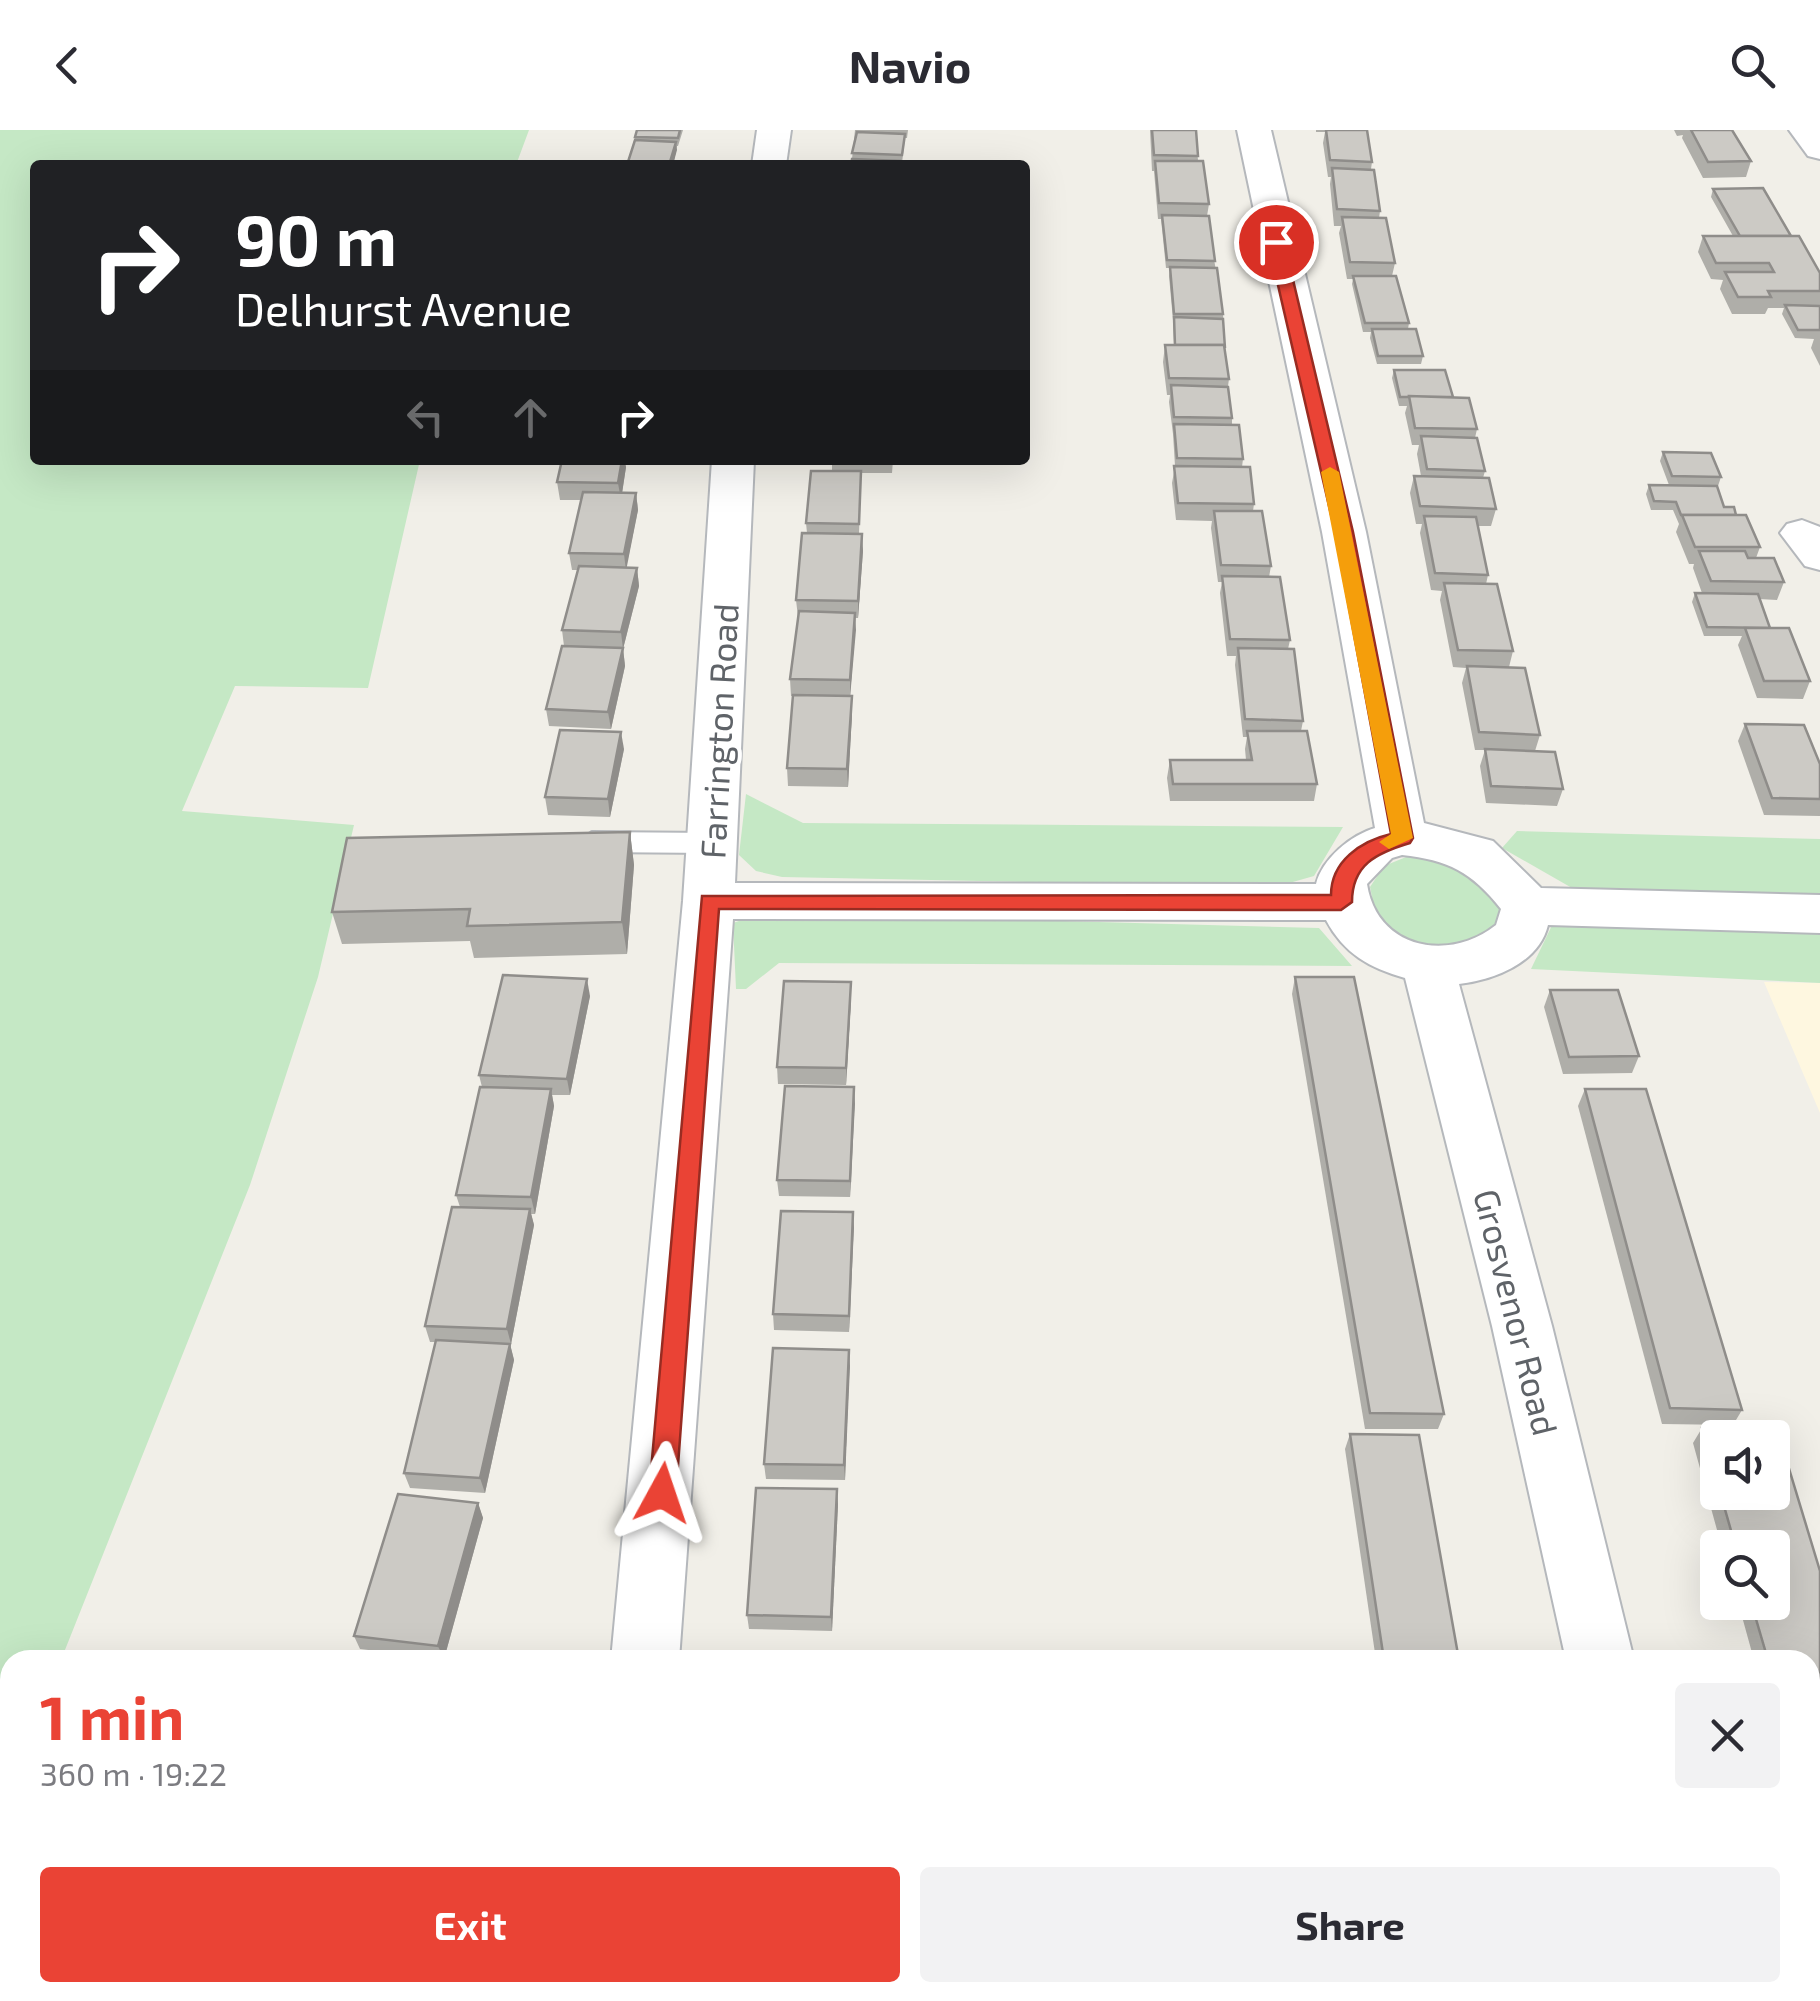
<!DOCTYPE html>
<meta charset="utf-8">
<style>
body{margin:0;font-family:"Exo 2",sans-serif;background:#f2f2f3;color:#2b2b33;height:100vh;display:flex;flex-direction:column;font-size:38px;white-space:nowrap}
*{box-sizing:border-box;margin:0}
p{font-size:32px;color:#7c7c81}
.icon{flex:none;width:55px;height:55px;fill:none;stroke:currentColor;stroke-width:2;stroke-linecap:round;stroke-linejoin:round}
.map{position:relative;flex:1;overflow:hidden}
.sheet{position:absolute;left:0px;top:1520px;width:1820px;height:352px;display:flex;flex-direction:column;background:#fff;border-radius:30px 30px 0 0;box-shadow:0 10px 40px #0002}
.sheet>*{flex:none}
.top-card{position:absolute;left:30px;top:30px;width:1000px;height:305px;border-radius:10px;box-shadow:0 10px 40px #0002;background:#202124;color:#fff;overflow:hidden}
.controls{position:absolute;left:1700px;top:1290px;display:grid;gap:20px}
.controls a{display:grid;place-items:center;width:90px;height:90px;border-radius:10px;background:#fff;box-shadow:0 10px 40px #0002;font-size:50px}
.pin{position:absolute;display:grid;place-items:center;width:85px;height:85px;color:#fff;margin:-42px;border:5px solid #fff;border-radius:50%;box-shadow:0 2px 10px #0007}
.me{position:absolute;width:110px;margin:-55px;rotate:5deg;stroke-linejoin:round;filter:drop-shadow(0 0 8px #0008)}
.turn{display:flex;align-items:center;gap:35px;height:210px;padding:0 40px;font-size:45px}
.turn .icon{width:130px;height:130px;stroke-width:2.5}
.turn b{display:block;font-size:70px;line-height:85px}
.lanes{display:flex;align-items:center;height:95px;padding:0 40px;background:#0003;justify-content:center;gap:50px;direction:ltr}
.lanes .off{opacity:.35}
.round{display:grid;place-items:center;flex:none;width:105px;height:105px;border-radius:10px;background:#f2f2f3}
.summary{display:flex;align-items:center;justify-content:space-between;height:170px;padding:0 40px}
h1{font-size:60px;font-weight:700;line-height:75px;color:#ea4335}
.action{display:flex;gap:20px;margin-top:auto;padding:20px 40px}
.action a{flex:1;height:115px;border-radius:10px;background:#ea4335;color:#fff;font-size:40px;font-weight:700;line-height:115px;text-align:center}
.action a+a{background:#f2f2f3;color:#2b2b33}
header{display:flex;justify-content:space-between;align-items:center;height:130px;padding:0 40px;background:#fff;font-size:45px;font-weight:700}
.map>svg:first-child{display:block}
.commercial{fill:#fef7e0}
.green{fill:#c5e8c5}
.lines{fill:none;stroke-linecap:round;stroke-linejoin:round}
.service-casing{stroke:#b5b8bc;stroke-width:4}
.minor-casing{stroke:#b5b8bc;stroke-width:4}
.tertiary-casing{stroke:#b5b8bc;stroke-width:4}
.service{fill:#fff;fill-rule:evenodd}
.minor{fill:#fff;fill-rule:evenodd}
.tertiary{fill:#fff;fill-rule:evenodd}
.wall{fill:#afaea9;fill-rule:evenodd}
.shaded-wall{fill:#8f8d8a}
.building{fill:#cccac5;stroke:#8f8d8a;stroke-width:2.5}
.route{fill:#ea4335;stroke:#982c22;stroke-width:2.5}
.slow{fill:#f59e0b}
.labels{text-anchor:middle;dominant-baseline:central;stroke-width:8;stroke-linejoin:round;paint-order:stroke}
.street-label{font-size:35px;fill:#5f6368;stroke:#fff}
</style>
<header><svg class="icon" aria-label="back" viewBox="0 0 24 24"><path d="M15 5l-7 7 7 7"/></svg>Navio<svg class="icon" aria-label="search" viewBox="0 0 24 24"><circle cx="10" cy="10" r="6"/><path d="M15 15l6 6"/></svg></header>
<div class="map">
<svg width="1820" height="1871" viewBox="0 0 1820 1871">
<rect width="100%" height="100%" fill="#f1efe8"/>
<path class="commercial" d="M1764,852L1820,853V983Z"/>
<g class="green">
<path d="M0,0H529L516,35H35V330H420L368,558L235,556L182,681L354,695L318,847L250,1055L61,1530H10V1660L0,1685Z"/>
<path d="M746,664L803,693L1343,697L1314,746L1275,757L782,747L756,741L739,725Z"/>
<path d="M1517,701L1820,709V765L1572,758L1502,718Z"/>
<path d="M1411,725H1444L1497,759L1503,783C1500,789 1496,800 1491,804C1461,830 1392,816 1375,781C1372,775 1372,764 1370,757L1384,736Z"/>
<path d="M763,783L1319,798L1352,836L779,833L746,859H736L733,793Z"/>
<path d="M1555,789L1820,796V853L1531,839Z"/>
</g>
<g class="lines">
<g class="service-casing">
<path id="service" d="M592,702L713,703L727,713L713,723L592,722L578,712Z"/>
</g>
<g class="minor-casing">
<g id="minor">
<path d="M757,0H791L786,35H752Z"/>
<path d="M1237,0H1271L1366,402L1424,693L1493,711L1541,758L1820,765V803L1548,795C1539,833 1494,850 1459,854L1552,1196L1634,1530H1566L1492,1196L1405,848C1370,838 1344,824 1326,790L733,789L679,1530H611L683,771L712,330H754L735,753L1316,754C1322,729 1351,705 1375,698L1322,402ZM1402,725C1448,730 1472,742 1501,779L1496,795C1450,832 1377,820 1367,754L1392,728Z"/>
<path d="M1802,390L1820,397V440L1805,436L1780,403L1787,394Z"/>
<path d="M674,1862H750L752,1871H676Z"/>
<path d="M1641,1862H1717L1719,1871H1643Z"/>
</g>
</g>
<g class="tertiary-casing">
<path id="tertiary" d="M1789,0H1820V29L1808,26Z"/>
</g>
<use href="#service" class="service"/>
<use href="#minor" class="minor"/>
<use href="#tertiary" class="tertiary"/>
</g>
<g class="wall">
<path d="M637,0H683L678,16H677L673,35H627Z"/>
<path d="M855,0H908L907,8H905L902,33L852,29Z"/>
<path d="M1150,0H1196L1198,31L1209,74L1207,86L1223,184L1225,222L1229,249L1228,256L1232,288V295L1243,329L1242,337L1254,374L1253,381L1271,436L1269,447L1290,510L1288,519L1303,591L1301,601L1317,654L1314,671H1170L1167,648L1170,630H1246L1245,619L1247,607H1243L1235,535L1236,526H1227L1220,463L1222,452H1218L1211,398L1212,391L1176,390L1172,353L1175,336L1173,304L1169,272L1170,265H1167L1163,232L1165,215H1174L1173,190L1169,146L1170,138H1166L1161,89H1158L1154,41H1152Z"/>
<path d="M1316,0H1367L1372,32L1371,39L1380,81L1379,88L1395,133L1392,146L1409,193L1408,199L1423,226L1421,234H1377L1370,208L1371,202H1363L1352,154L1353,149H1347L1339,103L1341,96H1334L1330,54L1331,47H1328L1323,13L1325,2H1316Z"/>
<path d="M1674,0H1732L1751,31L1746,47L1703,48L1682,8L1683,5L1677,6Z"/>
<path d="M1713,59L1791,106L1820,143V236L1811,218L1814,209L1795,208L1782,184L1784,178H1768L1765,184H1732L1720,159L1723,150L1711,149L1698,122L1703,106H1733L1711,67Z"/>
<path d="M1394,240L1453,267L1477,299L1475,308L1485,341L1483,348L1496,379L1491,396H1478L1488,445L1486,454L1513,521L1509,537L1540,605L1535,621L1563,659L1557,676L1486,673L1480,636L1485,620H1475L1462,553L1466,538L1453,537L1440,470L1442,461L1431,460L1420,403L1422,394H1416L1410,363L1414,346H1421L1417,324L1419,315H1412L1405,283L1407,276H1399L1392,248Z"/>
<path d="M1663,322L1721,347L1718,356L1669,355L1660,331Z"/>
<path d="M832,330H893L892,343H861L859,404L863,421L858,488H855L850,566H852V584L848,657L788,656L787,638L793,566H791L790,549L798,487L796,470L807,403L806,393L832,341Z"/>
<path d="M626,337L622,363H636L638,380L626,438H637L639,456L623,519L625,536L611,599L549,596L546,579L564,516L562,500L578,440H572L569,423L581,370H560L557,352Z"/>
<path d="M1649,355L1724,377L1736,385L1760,417L1756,428L1784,452L1777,470L1759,469L1770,498L1810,551L1803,569L1757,568L1738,515L1742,506H1704L1692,472L1695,463H1702L1693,438L1694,434H1689L1676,402L1679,394L1673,380H1651L1646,364Z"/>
<path d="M1745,594L1820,634V686L1764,685L1738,611Z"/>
<path d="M624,619L610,687L548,685L545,667Z"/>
<path d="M630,702L634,735L627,824L474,828L470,811L342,814L332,782Z"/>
<path d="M1295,847L1444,1284L1438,1299H1365L1292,864Z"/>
<path d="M1550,860L1639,926L1632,943L1563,944L1544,877Z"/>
<path d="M590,866L570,965H552L554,976L535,1084H531L534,1095L511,1214H510L514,1230L485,1363L410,1358L404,1343L436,1212H430L425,1196L460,1077L456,1065L482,957L479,945Z"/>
<path d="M851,869L846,955L778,954L777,937Z"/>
<path d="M854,957L850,1067L779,1066L777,1050Z"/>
<path d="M1585,959L1742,1280L1733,1295L1662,1294L1578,976Z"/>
<path d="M853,1082L849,1202L774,1200L773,1184Z"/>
<path d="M849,1220L845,1350L766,1349L764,1334Z"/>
<path d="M1702,1298L1777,1299L1820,1441V1850L1810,1812V1530H1754L1738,1472H1772V1418H1722L1693,1313ZM1718,1308H1772V1362H1718Z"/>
<path d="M1350,1304L1459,1530H1376L1345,1319Z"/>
<path d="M478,1373L483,1388L444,1529L360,1519L354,1506Z"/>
<path d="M838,1374L832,1501L749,1499L747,1485Z"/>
<path d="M1455,1862H1555L1557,1871H1456Z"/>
</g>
<g class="shaded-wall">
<path d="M676,12L677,20L673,35H669Z"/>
<path d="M622,330H625L626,337L621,370L618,353Z"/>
<path d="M636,363L638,380L626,441L624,424Z"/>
<path d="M862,404L863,421L858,488V471Z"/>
<path d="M637,438L639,456L623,519L621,502Z"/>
<path d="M855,483L856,500L850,568V550Z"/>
<path d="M623,518L625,536L611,599L608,582Z"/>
<path d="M852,566V584L848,657L847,639Z"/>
<path d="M621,602L624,619L610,687L608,669Z"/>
<path d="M630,702L634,735L627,824L622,792Z"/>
<path d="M587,849L590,866L570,965L567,949Z"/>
<path d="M851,852V869L846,955V938Z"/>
<path d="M854,957L855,974L850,1067V1051Z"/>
<path d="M551,959L554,976L535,1084L531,1067Z"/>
<path d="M530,1079L534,1095L511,1214L507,1199Z"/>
<path d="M853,1082L854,1098L849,1202V1186Z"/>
<path d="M510,1214L514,1230L485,1363L480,1348Z"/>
<path d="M849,1220L850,1236L845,1350L844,1335Z"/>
<path d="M837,1359L838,1374L832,1501L831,1487Z"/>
<path d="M478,1373L483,1388L444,1529L438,1516Z"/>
<path d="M322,1862H334L331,1871H320Z"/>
</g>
<g class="building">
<path d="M637,0H680L678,8L635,7Z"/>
<path d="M1152,0H1196L1198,26L1154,25Z"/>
<path d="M1326,0H1367L1372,32L1330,30Z"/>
<path d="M1691,0H1732L1751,31L1708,32Z"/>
<path d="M857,2L905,4L902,25L852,23Z"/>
<path d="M635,10L676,12L669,35H627Z"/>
<path d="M852,29L900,31V35H851Z"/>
<path d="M1155,31H1203L1209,74L1159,73Z"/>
<path d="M1332,38L1374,40L1380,81L1337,79Z"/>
<path d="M1763,58L1791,106H1740L1713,59Z"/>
<path d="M1162,85L1209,86L1215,131L1167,130Z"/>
<path d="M1342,87L1386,88L1395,133L1350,132Z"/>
<path d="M1703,106H1799L1820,143V161H1768L1771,167H1738L1725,142H1774L1769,133H1716Z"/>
<path d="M1170,137L1217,138L1223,184H1174Z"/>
<path d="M1353,146H1396L1409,193H1365Z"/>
<path d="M1785,175L1820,176V200H1798Z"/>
<path d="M1174,187L1223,189L1225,218L1224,215H1175Z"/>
<path d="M1372,199H1416L1423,226H1378Z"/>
<path d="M1165,215H1224L1229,249L1169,248Z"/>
<path d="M1394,240H1445L1453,267H1400Z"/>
<path d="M1171,255L1228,257L1232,288L1174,287Z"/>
<path d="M1409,266L1469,268L1477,299L1415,298Z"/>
<path d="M1174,294L1239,295L1243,329L1177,328Z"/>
<path d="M1421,306L1477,308L1485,341L1427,339Z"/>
<path d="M1663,322L1711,323L1721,347L1672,346Z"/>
<path d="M562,330H622L618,353L557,352Z"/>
<path d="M1174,336L1250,337L1254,374L1178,373Z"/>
<path d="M811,341H861L859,394L806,393Z"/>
<path d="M1414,346L1489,348L1496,379L1420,376Z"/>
<path d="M1649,355L1717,356L1724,377H1734L1736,385H1681L1676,372L1654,371Z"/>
<path d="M583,362L636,363L624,424L569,423Z"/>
<path d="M1214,381H1262L1271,436L1221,435Z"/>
<path d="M1682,385H1746L1760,417H1695Z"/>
<path d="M1424,386L1476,387L1488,445L1435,443Z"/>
<path d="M802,403L862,404L858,471L796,470Z"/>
<path d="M1699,421H1745L1748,428H1774L1784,452L1711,451Z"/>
<path d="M579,436L637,438L621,502L562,500Z"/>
<path d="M1222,446L1280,447L1290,510L1230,509Z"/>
<path d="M1444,453L1497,454L1513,521L1458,520Z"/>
<path d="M1695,463L1758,464L1770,498L1707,497Z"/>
<path d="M799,481L855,483L850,550L790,549Z"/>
<path d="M1745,498H1789L1810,551H1764Z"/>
<path d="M562,516L623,518L608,582L546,579Z"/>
<path d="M1238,518L1294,519L1303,591L1245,589Z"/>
<path d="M1467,536L1525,538L1540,605L1479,602Z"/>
<path d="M793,565L852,566L847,639L787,638Z"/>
<path d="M1745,594L1804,595L1820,634V669L1772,668Z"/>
<path d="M560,600L621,602L608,669L545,667Z"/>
<path d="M1247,601H1307L1317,654H1173L1170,630H1252Z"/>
<path d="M1485,619L1555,622L1563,659L1491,656Z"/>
<path d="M630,702L622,792L467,796L470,779L332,782L347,708Z"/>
<path d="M503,845L587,849L567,949L479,945Z"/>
<path d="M1295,847H1354L1444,1284L1370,1283Z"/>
<path d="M784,851L851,852L846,938L777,937Z"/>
<path d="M1550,860H1618L1639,926L1569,927Z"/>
<path d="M785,956L854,957L850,1051L777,1050Z"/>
<path d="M480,957L551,959L531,1067L456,1065Z"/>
<path d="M1585,959H1646L1742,1280L1670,1278Z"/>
<path d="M452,1077L530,1079L507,1199L425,1196Z"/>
<path d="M781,1081L853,1082L849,1186L773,1184Z"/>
<path d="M436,1210L510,1214L480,1348L404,1343Z"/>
<path d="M773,1218L849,1220L844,1335L764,1334Z"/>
<path d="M1702,1298L1777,1299L1820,1441V1715L1810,1680V1530H1768L1751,1472H1772V1418H1736L1720,1362H1772V1308H1718V1353Z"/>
<path d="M1350,1304L1419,1305L1459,1530H1384Z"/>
<path d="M756,1358L837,1359L831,1487L747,1485Z"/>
<path d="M398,1364L478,1373L438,1516L354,1506Z"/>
<path d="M350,1525L377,1530H348Z"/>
<path d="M1810,1727H1820V1793L1810,1755Z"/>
<path d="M222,1862H322L320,1871H219Z"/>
<path d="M873,1862H960L964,1871H876Z"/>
<path d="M1464,1862H1555L1557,1871H1466Z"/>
</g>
<path class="route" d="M1276,107L1284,112L1353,402L1413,708L1410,713C1376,723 1352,735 1352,772L1341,780L719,779L676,1363L672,1371L662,1375L653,1371L649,1363L702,766L1331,765C1331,731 1361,711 1391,704L1335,402L1268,112Z"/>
<path class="slow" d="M1330,337L1339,342L1413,708L1389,719L1379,712L1391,704L1321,342Z"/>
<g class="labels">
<g class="street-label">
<text transform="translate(718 601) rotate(-87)">Farrington Road</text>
<text transform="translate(1517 1182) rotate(76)">Grosvenor Road</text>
</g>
</g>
</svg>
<div class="controls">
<a><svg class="icon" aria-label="sound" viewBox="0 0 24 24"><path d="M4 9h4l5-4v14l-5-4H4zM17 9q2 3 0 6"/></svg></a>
<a><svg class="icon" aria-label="search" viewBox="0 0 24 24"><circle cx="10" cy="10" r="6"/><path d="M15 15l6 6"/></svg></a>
</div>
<div class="pin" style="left:1276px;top:112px;background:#d93025"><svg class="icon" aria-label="arrive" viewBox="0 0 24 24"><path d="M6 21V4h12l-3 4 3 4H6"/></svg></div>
<svg class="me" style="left:662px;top:1363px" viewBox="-20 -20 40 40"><path d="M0-17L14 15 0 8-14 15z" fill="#ea4335" stroke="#fff" stroke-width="4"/></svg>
<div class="top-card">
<div class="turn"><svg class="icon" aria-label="right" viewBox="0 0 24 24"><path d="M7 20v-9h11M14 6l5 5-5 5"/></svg><div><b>90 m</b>Delhurst Avenue</div></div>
<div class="lanes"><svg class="icon off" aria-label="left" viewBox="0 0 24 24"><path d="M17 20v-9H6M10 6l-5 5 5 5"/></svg><svg class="icon off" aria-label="ahead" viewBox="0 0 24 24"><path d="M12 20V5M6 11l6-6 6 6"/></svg><svg class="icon" aria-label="right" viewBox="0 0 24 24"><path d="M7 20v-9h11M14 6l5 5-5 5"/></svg></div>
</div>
<section class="sheet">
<div class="summary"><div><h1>1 min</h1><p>360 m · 19:22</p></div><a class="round"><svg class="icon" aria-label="close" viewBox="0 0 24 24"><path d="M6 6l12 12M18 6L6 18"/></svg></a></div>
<div class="action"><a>Exit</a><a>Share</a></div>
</section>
</div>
